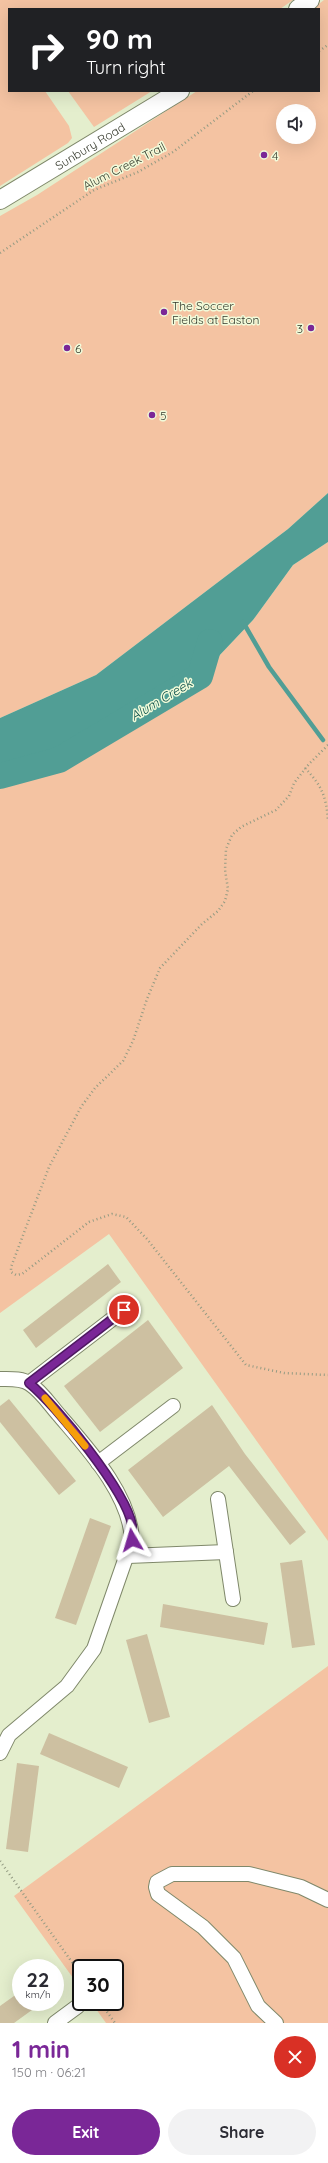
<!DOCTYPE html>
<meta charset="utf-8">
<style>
body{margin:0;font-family:Quicksand,sans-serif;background:#f2f2f3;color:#2b2b33;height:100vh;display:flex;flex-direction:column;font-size:15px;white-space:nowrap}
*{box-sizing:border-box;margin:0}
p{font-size:13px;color:#7c7c81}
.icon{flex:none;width:22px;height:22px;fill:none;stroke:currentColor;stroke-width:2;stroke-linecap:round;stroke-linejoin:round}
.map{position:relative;height:2023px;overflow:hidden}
.drawer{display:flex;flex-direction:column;background:#fff;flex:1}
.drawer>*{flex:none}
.hud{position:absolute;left:8px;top:8px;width:312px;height:84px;border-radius:0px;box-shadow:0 4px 16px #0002;background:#202124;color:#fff;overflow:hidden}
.fabs{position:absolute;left:276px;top:104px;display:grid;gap:8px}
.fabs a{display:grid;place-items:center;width:40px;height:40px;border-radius:50%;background:#fff;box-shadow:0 4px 16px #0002;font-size:20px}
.speed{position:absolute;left:12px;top:1959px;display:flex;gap:8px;font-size:20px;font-weight:700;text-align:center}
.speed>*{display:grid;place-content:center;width:52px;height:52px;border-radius:50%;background:#fff;box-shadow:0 4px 16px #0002;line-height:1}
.speed small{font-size:10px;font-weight:400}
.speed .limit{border:2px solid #111;border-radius:6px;background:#fff;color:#111}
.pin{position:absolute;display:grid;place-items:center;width:34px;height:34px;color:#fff;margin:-17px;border:2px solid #fff;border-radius:50%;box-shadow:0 1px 4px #0007}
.me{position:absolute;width:44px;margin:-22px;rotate:353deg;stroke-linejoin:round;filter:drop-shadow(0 0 3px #0008)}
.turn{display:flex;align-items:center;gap:14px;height:84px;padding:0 12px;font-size:18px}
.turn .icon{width:52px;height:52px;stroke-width:2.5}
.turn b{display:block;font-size:28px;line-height:34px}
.round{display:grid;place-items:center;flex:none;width:42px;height:42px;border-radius:21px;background:#f2f2f3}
.summary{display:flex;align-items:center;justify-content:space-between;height:68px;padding:0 12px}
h1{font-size:24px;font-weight:700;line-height:30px;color:#7a2797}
.primary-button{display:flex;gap:8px;margin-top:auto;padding:8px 12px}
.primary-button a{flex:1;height:46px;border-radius:24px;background:#7a2797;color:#fff;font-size:16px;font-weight:700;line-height:46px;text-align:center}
.primary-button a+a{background:#f2f2f3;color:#2b2b33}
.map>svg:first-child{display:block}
.green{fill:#f4c3a2;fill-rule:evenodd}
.water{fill:#519e95}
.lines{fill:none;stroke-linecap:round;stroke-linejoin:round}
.stream{stroke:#519e95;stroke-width:4.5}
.river{stroke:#519e95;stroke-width:26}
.building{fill:#cdc0a1}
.minor-casing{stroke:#7f886a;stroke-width:16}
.major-casing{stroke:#7f886a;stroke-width:20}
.path{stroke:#949b83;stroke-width:2.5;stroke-dasharray:1 3;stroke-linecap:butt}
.minor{stroke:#fff;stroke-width:14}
.major{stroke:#fff;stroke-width:18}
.route-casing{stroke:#4f1962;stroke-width:10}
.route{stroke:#7a2797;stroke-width:7}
.slow{stroke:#f59e0b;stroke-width:7}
.poi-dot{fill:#7a2797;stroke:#f1fbda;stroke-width:1.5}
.labels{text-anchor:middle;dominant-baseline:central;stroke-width:3;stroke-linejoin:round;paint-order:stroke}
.street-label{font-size:12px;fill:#34382b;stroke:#f1fbda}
.poi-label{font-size:12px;fill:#34382b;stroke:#f1fbda;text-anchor:start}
.water-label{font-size:13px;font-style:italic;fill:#094f49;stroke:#f1fbda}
</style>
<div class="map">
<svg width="328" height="2023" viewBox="0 0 328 2023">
<rect width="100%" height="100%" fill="#e4eecd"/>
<g class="green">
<path d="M0,0H293L280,9H9V91H45L69,126L72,138L68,143L0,186Z"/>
<path d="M324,0H328V493L288,529L96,675L0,718V216L37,195L197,91H319V9H312ZM283,111H309V137H283Z"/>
<path d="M68,91H152L94,127Z"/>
<path d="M328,542V1541L109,1234L0,1313V776L59,760L200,676L253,620L293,565Z"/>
<path d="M328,1666V2023H106L91,2002H115V1968H81V1989L14,1896Z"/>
</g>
<path class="water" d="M328,493V542L293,565L253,620L200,676L59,760L0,776V718L96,675L288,529Z"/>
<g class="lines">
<path class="stream" d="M243,622L269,667L323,740"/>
<path class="river" d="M0,776L59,760L200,676L210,642"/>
</g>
<g class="building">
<path d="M108,1264L121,1282L36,1348L23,1330Z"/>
<path d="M148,1320L183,1368L100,1432L64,1386Z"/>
<path d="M9,1399L76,1481L59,1495L0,1422V1406Z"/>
<path d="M212,1405L245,1454L306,1532L290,1545L229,1466L163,1517L128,1470Z"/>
<path d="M90,1518L111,1526L76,1625L55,1618Z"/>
<path d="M302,1560L315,1645L292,1648L280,1563Z"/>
<path d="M163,1604L268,1623L264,1645L160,1627Z"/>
<path d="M147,1634L170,1717L149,1723L126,1640Z"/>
<path d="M49,1733L128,1767L119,1788L40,1754Z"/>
<path d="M17,1763L39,1766L28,1852L6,1849Z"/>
<path d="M21,1991V2002H43L14,2023H0V2006Z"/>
</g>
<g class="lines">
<g class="minor-casing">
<g id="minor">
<path d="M0,1379C10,1379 22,1378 30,1384C42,1392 50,1405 59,1415C88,1449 130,1494 132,1540L94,1649L67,1686L9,1735L0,1753"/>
<path d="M29,1383L124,1310"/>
<path d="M98,1463L173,1406"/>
<path d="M218,1499L233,1599"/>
<path d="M128,1556L226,1552"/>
<path d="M55,2023L78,2006"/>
<path d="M276,2023L258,2006L234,1958L203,1927L158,1894L156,1887L157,1882L172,1874H249L301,1887L328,1900"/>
</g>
</g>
<g class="major-casing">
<g id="major">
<path d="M298,9L310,0"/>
<path id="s1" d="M0,200L180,91"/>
</g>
</g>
<g class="path">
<path d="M319,51L328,45"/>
<path d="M0,253L94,190L138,172L173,152L253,91"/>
<path d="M328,745L309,764L294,783L289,796L276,810L241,827L232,835L226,849L225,870L228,889L225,901L218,911L202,924L160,968L147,999L133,1041L123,1061L95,1088L81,1107L49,1167L11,1267V1272L16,1275L22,1274L89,1222L112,1214L126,1217L147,1239L246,1365L284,1373L328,1375"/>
<path d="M305,768C322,786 326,796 328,820"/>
<path d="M0,1861L81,1975"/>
<path d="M100,2002L115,2023"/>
</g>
<use href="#minor" class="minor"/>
<use href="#major" class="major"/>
</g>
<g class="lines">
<g class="route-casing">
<path id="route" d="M124,1310L29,1383C56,1405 126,1491 132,1525C132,1530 132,1535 132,1540"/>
</g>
<use href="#route" class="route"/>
<path class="slow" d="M45,1398L85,1446"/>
</g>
<g class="poi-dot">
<circle cx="264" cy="155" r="4"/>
<circle cx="164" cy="312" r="4"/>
<circle cx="311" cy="328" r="4"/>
<circle cx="67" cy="348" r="4"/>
<circle cx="152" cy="415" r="4"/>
</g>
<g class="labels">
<g class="street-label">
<text stroke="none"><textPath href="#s1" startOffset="105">Sunbury Road</textPath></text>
<text transform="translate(124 166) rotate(-27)">Alum Creek Trail</text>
</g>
<g class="poi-label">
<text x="272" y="155">4</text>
<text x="172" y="305">The Soccer<tspan x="172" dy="14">Fields at Easton</tspan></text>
<text x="303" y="328" text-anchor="end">3</text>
<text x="75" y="348">6</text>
<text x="160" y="415">5</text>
</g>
<g class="water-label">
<text transform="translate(161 699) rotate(-31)">Alum Creek</text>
</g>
</g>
</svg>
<div class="fabs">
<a><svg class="icon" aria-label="sound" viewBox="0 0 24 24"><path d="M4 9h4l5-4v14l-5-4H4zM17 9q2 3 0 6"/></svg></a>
</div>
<div class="speed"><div>22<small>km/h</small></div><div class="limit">30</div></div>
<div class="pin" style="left:124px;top:1310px;background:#d93025"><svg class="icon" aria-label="arrive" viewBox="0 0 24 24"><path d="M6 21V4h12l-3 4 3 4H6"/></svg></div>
<svg class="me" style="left:132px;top:1540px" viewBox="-20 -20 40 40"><path d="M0-17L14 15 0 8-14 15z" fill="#7a2797" stroke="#fff" stroke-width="4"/></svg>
<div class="hud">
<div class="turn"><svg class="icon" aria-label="right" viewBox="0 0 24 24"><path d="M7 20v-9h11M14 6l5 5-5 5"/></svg><div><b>90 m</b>Turn right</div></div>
</div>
</div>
<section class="drawer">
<div class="summary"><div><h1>1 min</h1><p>150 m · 06:21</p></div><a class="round" style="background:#d93025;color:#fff"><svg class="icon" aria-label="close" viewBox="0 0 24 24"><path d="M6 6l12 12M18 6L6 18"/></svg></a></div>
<div class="primary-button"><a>Exit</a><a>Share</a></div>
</section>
